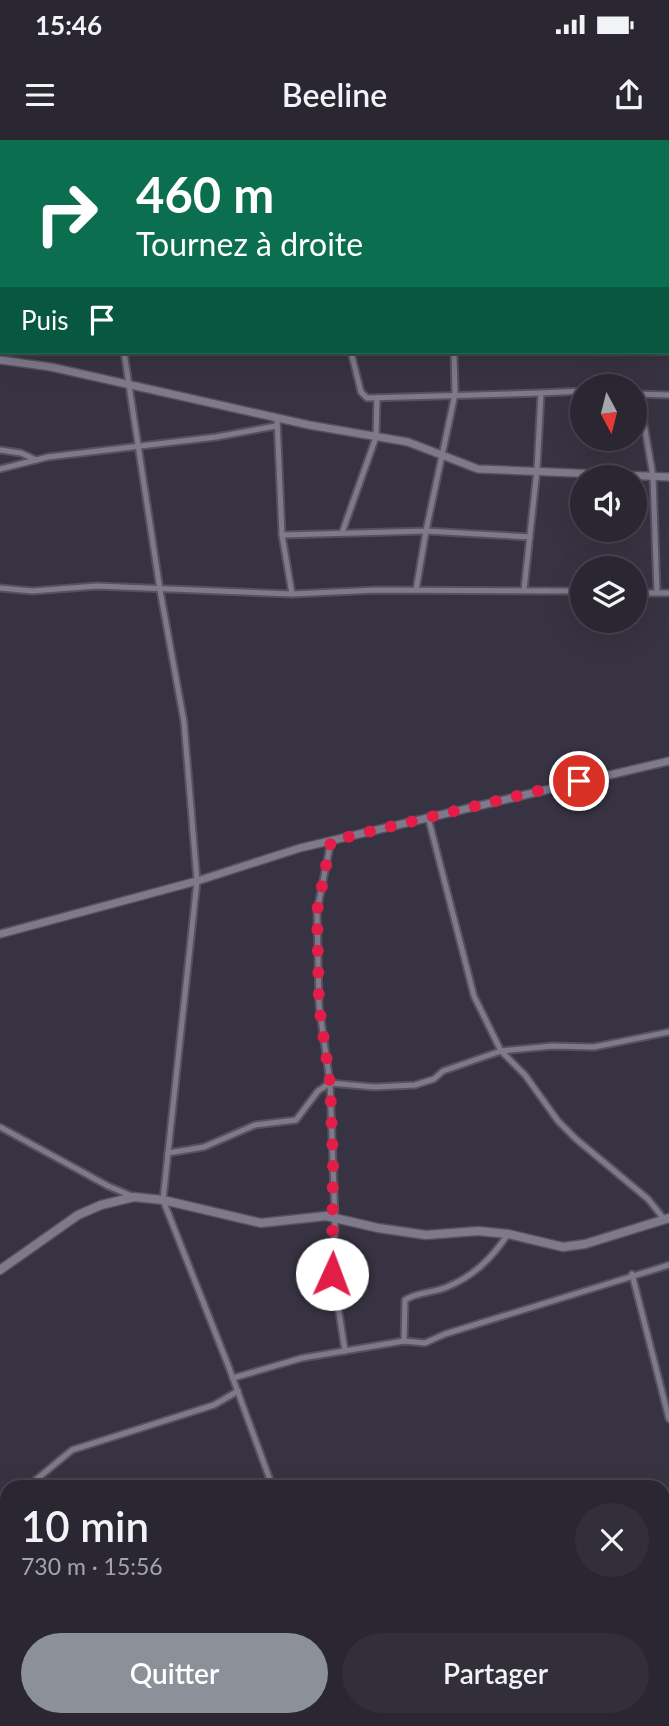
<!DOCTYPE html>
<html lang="fr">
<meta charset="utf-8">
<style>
body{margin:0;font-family:Lato,sans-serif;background:#322e3a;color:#f1f3f6;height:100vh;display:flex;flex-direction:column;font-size:26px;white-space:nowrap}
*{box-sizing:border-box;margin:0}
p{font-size:23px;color:#a5a5ac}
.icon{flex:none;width:38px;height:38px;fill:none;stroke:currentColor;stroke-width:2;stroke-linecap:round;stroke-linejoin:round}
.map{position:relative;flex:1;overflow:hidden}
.details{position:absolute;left:0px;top:1340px;width:670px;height:247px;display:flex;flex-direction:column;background:#2a2632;border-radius:21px 21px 0 0;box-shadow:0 7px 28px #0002,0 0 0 2px #46434d}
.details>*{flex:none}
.guide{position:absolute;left:0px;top:0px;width:670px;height:214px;box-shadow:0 7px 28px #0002,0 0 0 2px #46434d;background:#0b6e4f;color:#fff;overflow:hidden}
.needle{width:46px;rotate:173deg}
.buttons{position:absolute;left:570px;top:234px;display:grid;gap:14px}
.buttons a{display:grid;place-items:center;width:77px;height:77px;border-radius:50%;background:#2a2632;box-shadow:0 7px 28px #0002,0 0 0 2px #46434d;font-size:35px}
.pin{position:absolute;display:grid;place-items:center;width:60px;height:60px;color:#fff;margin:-30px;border:4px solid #fff;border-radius:50%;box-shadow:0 2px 7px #0007}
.me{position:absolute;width:77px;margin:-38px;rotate:2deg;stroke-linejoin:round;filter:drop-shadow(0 0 5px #0008)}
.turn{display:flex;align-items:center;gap:24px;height:147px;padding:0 21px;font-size:32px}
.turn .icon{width:91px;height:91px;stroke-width:2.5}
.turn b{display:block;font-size:49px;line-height:60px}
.then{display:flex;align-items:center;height:66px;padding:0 21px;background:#0003;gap:14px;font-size:26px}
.round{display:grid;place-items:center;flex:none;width:74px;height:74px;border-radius:37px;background:#322e3a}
.summary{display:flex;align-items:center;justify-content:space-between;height:119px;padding:0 21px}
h1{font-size:42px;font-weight:600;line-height:52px}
.primary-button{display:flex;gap:14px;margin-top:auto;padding:14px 21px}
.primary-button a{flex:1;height:80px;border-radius:42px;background:#8c9099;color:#fff;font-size:28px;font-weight:600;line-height:80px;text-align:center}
.primary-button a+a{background:#322e3a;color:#f1f3f6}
.status{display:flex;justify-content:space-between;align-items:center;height:49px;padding:0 35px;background:#2a2632;direction:ltr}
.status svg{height:19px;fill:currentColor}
header{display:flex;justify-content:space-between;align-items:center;height:91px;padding:0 21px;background:#2a2632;font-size:32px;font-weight:600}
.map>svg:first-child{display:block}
.water{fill:#1d290c}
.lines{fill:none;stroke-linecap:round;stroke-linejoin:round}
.minor-casing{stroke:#55515d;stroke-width:9}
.tertiary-casing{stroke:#55515d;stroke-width:10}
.secondary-casing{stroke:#55515d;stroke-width:11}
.minor{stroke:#7f7a8b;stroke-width:5}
.tertiary{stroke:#7f7a8b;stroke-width:7}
.secondary{stroke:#7f7a8b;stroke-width:8}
.route{stroke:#e11d48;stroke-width:12;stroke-dasharray:0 21.6}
</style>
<div class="status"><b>15:46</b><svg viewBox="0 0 49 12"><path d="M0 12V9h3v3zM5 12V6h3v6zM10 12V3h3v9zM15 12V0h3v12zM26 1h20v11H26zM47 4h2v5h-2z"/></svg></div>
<header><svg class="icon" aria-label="menu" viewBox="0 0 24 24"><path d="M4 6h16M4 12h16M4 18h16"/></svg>Beeline<svg class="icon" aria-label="share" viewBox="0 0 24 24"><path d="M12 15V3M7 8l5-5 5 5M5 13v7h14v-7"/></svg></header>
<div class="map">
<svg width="669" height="1586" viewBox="0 0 669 1586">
<rect width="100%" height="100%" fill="#383342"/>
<path class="water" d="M429,0H669V75L668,2H427Z"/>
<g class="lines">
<g class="minor-casing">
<g id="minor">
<path d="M668,84H669"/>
<path d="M124,212L160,450L184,582L197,741L163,1060L228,1225L273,1348"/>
<path d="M351,212L361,252L367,258L541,253"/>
<path d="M635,254L669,255"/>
<path d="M639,255L653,336L657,453"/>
<path d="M277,278L282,395L426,391L455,254L454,212"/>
<path d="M0,310L21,313L36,320"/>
<path d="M0,329L48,317L216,297L276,286"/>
<path d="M342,393L376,297L377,258"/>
<path d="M282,395L292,454"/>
<path d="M0,448L32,451L97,446L292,454L377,450L583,451"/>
<path d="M416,450L426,391L530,397"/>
<path d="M524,450L537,330L541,253L583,251"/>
<path d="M635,453H669"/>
<path d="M428,677L474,856L501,911L525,935L558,981L576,999L648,1059L664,1079"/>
<path d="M331,701L317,771L319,865L330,943L335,1078L333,1134L345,1211"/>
<path d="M0,987L108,1046L134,1057"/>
<path d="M168,1013L204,1007L255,985L296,980L318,951L330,943L374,947L415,945L434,939L443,931L501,911L552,906L594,907L669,892"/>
<path d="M632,1134L669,1279"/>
<path d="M404,1201L405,1160C417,1152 433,1153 447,1147C474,1136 492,1118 508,1094"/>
<path d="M233,1238L302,1218L404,1201L425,1203L445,1194L669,1125"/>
<path d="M26,1348L72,1310L214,1265L238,1251"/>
<path d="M663,1357H669"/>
<path d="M0,1360L5,1364L7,1362"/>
<path d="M0,1399L7,1398"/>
<path d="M663,1422L669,1426"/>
<path d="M0,1448L7,1453"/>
<path d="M663,1557L669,1556"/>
<path d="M116,1580L120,1586"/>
<path d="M359,1580L362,1586"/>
<path d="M615,1586L620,1580"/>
</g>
</g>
<g class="tertiary-casing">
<g id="tertiary">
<path d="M0,220L51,227L309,285L408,302L478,329L669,337"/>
<path d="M0,794L197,741L300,708L669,621"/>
</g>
</g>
<g class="secondary-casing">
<path id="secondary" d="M0,1130L78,1075L101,1065L134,1057L163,1060L261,1083L326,1076L378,1088L426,1095L478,1091L508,1094L563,1107L585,1104L669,1078"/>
</g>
<use href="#minor" class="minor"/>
<use href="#tertiary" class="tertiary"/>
<use href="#secondary" class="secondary"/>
</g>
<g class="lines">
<path class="route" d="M332,1134L333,1020L330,943L319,865L317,771L331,701L579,641"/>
</g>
</svg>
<div class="buttons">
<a><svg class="needle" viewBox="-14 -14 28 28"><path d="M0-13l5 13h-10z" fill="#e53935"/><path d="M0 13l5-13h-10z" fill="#a5a5ac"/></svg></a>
<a><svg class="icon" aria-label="sound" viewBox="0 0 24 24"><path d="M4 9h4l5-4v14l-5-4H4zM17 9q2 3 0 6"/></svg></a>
<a><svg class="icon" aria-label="layers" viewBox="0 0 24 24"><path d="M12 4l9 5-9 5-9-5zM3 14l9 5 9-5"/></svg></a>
</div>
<div class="pin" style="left:579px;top:641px;background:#d93025"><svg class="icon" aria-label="arrive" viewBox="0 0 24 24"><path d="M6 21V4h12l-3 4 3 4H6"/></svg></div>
<svg class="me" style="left:332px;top:1134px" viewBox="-20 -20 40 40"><circle r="19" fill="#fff"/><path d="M0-13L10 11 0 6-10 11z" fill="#e11d48"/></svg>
<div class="guide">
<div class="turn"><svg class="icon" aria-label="right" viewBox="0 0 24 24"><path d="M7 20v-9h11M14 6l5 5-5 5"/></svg><div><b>460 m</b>Tournez à droite</div></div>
<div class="then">Puis<svg class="icon" aria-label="arrive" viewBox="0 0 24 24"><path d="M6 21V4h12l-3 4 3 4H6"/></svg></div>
</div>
<section class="details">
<div class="summary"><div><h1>10 min</h1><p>730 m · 15:56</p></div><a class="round"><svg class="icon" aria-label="close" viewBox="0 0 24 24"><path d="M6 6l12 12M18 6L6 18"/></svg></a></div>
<div class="primary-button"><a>Quitter</a><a>Partager</a></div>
</section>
</div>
